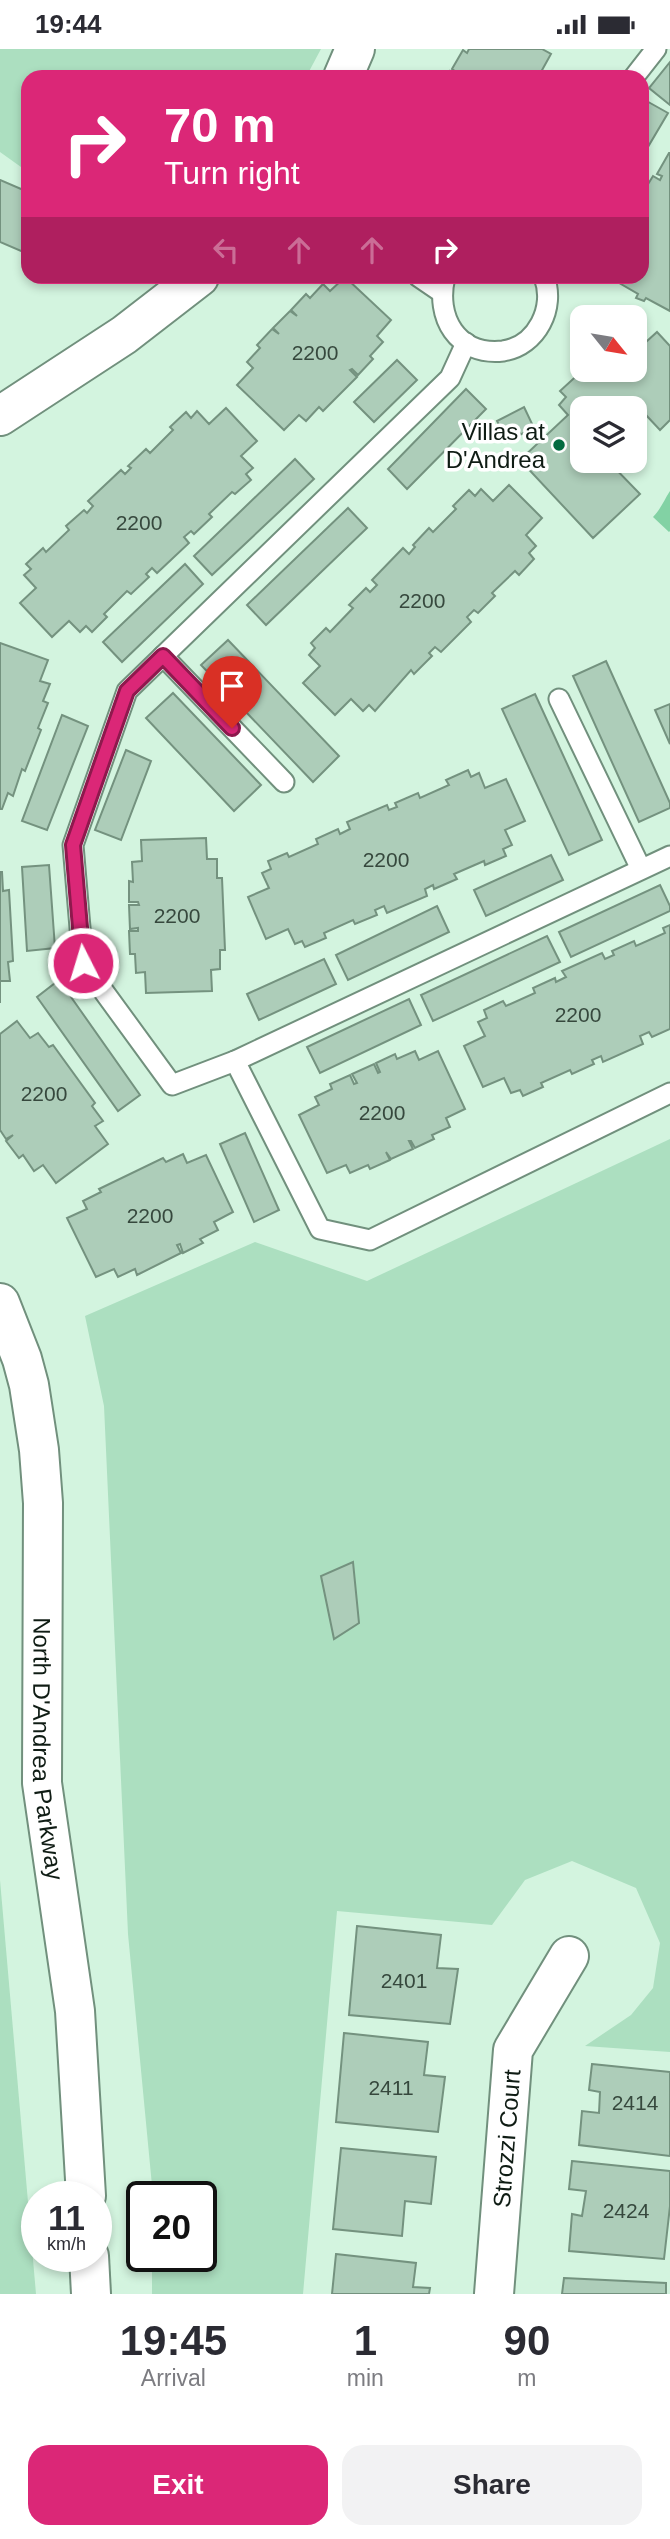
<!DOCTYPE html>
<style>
body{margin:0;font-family:Helvetica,sans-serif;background:#f2f2f3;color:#2b2b33;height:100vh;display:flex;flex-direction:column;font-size:26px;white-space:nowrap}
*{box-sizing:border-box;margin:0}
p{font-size:23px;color:#7c7c81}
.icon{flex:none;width:38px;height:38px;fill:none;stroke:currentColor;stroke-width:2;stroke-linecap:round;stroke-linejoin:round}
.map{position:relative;height:2245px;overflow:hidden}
.drawer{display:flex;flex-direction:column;background:#fff;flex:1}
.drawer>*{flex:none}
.top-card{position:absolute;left:21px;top:21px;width:628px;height:214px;border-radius:21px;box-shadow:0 4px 10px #0003;background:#db2777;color:#fff;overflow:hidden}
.needle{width:46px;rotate:120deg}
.fabs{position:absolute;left:570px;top:256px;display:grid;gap:14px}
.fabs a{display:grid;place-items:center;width:77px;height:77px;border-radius:14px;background:#fff;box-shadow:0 4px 10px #0003;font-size:35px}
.speed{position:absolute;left:21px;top:2132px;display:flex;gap:14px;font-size:35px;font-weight:700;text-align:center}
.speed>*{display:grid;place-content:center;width:91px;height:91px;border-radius:50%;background:#fff;box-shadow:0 4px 10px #0003;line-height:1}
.speed small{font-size:18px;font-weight:400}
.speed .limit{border:4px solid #111;border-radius:10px;background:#fff;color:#111}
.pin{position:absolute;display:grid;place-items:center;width:60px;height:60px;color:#fff;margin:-72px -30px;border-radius:50% 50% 50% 0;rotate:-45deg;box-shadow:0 0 7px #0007}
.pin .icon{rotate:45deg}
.me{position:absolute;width:77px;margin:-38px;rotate:355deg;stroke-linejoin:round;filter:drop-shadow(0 0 5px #0008)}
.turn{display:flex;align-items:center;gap:24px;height:147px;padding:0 28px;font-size:32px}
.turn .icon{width:91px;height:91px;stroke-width:2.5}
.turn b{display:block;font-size:49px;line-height:60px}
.lanes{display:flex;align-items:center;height:66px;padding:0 28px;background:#0003;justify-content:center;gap:35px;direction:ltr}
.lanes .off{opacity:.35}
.eta{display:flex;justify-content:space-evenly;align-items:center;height:119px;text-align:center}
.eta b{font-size:42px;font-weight:700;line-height:49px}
.cta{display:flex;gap:14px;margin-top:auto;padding:14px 28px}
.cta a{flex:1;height:80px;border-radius:21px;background:#db2777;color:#fff;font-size:28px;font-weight:700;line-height:80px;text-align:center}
.cta a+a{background:#f2f2f3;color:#2b2b33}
.status{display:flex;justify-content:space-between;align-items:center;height:49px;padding:0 35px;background:#fff;direction:ltr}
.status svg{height:19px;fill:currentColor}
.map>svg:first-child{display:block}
.green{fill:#acdfc0}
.water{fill:#82d2a4}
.building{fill:#adcdb9;stroke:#74927f;stroke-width:2}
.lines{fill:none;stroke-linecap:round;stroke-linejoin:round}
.service-casing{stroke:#71907d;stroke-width:23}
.minor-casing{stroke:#71907d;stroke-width:42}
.tertiary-casing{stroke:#71907d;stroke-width:42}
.service{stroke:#fff;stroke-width:19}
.minor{stroke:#fff;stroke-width:38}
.tertiary{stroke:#fff;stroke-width:38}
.route-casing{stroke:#8e194d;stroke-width:18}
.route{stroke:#db2777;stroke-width:12}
.poi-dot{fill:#036b41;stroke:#fff;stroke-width:2.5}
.labels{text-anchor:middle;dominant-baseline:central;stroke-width:7;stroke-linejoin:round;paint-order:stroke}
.number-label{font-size:21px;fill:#36483d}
.poi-label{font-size:24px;fill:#0f1c14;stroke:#fff;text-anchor:end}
.street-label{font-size:24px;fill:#0f1c14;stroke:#fff}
</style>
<div class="status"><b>19:44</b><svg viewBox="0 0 49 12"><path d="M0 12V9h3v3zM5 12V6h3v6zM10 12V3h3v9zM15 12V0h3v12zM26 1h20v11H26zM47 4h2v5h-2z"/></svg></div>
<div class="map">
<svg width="670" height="2245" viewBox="0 0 670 2245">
<rect width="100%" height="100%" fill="#d3f4df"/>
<g class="green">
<path d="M0,0H321L306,28H28V123L0,103Z"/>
<path d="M670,1090V2003L585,1997L631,1966L653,1939L660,1894L636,1839L572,1812L525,1831L492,1876L337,1862L303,2245H152V2207H201V2147H153L128,1885L104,1357L85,1267L255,1193L367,1232Z"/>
<path d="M0,1831L36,2245H0Z"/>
</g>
<path class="water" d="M670,442V482L669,483L653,468C661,460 664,451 670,442Z"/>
<g class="building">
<path d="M469,0H542L551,5L541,23L549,28H447L450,22L458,27L459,25L452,20L463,1L467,4Z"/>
<path d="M670,13V56L649,39Z"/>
<path d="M643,50L668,64L642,108V52Z"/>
<path d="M669,104H670V262L646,249L644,252L636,249L638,245L614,231L616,228H642V145L653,127L660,131L662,127L657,125Z"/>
<path d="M0,131L28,143V205L0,193Z"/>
<path d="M345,228L391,271L377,287L383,293L370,307L373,310L358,326L352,320L350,321L357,328L323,362L319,358L306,372L299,366L284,381L237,336L253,319L247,313L260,299L257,296L272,280L279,285L273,279L290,262L297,267L291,261L306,245L310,249L323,235L330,242Z"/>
<path d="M657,283L670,297V371L660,381L645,365L635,374V359H583V411H607L640,445L593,489L520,411L568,366L559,356L566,348L560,342L584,320L591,325L596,320H602L609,328L617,320H635V303Z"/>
<path d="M397,311L417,331L374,373L354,353Z"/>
<path d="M466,340L486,360L407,440L388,420Z"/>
<path d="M524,358L534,379L507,392L497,372Z"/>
<path d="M226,359L257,392L241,407L253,419L246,425L251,431L235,445L232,443L209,465L212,468L194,485L191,482L184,488L189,494L157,524L152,519L146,525L149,528L131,545L127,542L104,565L107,568L92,583L86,577L80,583L69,572L52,588L20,554L36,539L24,526L31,520L26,515L43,499L46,503L69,481L66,477L84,461L87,464L93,457L88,452L121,421L125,425L131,419L128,417L146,400L150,404L173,381L170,378L186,363L191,369L197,362L209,375Z"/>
<path d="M295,410L314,430L212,526L194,507Z"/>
<path d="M509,436L542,469L526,486L536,497L529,504L534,510L519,526L515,522L492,544L495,547L478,564L474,561L467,568L471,573L441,603L435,598L429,604L432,607L414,625L411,621L375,662L369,656L363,662L351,650L335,666L303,634L320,617L309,606L315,599L311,594L326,579L330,583L353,559L349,556L366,539L370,543L377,536L372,531L403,499L409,505L415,498L413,496L429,479L433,483L456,460L453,457L469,441L475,447L481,440L493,452Z"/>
<path d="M348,459L367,479L266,576L247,556Z"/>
<path d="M185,515L203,535L122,613L103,593Z"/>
<path d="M228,591L339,707L313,733L201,616Z"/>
<path d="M0,594L48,611L40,632L50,635L43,652L48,654L38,679L41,681L25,722L22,720L13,747L8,744L2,760H0Z"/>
<path d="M606,612L670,754V759L639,773L573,627Z"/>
<path d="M173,644L261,736L234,762L146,669Z"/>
<path d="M535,645L602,791L569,806L502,660Z"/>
<path d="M670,655V695L655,661Z"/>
<path d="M62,666L88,677L47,781L22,772Z"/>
<path d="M126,701L151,712L121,791L95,781Z"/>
<path d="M468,721L471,728L479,724L485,739L506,730L525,772L505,781L512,796L503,800L506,807L485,816L484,812L454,825L457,830L434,840L433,836L425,840L427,847L387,864L384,857L375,861L377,866L355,875L353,871L324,884L326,889L305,898L302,892L295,895L288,880L266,890L248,848L269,839L262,824L271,820L268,812L287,804L289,808L318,795L316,790L338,780L340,785L350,780L347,773L387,756L389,761L397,758L395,754L418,744L420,749L449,736L446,731Z"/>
<path d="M206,789L207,810H217V829H222L225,901H220V920L211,921L212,942L146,944L145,923L136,924L135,905H130L129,882H138V879L130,880L129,856H139L138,853H129V832L133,833L132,813L142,812L141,791Z"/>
<path d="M551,806L563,831L486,867L474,841Z"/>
<path d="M49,816L55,899L27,902L22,818Z"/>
<path d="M0,823H2L3,842L9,841L13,912L8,913L10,932H0V954Z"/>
<path d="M660,836L670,857V862L571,908L559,883Z"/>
<path d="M437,857L449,883L348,931L336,906Z"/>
<path d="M670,876V980L652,988L649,983L640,987L643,995L603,1013L601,1007L592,1011L594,1015L572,1025L570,1021L541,1034L543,1038L523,1047L520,1041L511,1044L504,1029L483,1038L464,997L485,987L478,973L487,969L484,961L503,952L506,957L535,944L533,939L555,929L556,933L566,928L562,922L602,904L605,910L614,906L612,902L634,892L636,897L665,884L663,879Z"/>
<path d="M547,887L560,913L433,972L421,946Z"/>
<path d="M324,910L336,935L259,971L247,945Z"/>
<path d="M59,931L140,1046L118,1062L37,948Z"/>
<path d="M409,950L421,976L320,1024L307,998Z"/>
<path d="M17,972L30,989L38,984L49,998L53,996L95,1054L92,1057L103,1072L95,1077L108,1095L56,1134L43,1116L34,1122L23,1106L19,1109L6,1092L13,1086L6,1090L0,1081V985Z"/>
<path d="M415,1002L419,1011L438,1002L465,1060L446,1069L450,1078L432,1086L434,1090L415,1099L411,1092H409L413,1100L391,1110L386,1103L390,1111L370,1120L368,1116L350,1124L346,1116L327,1124L299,1066L319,1056L315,1048L332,1040L330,1035L350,1026L354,1035L357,1034L352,1025L374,1015L378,1024L380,1023L376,1014L395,1005L397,1010Z"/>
<path d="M245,1084L279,1161L254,1173L220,1095Z"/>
<path d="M183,1105L187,1114L206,1106L233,1163L214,1173L218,1181L200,1190L203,1194L183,1204L180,1195L177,1196L181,1204L137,1226L135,1220L118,1228L114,1220L96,1228L67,1169L87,1160L83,1152L101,1143L99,1140L163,1109L166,1113Z"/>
<path d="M353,1513L359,1574L334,1590L321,1527Z"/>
<path d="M357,1877L441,1886L437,1919L458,1920L450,1975L349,1966Z"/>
<path d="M344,1984L428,1993L424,2026L445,2028L438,2083L336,2073Z"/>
<path d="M592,2015L670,2023V2107L579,2096L582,2062L599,2064L600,2043L589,2041Z"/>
<path d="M341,2099L436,2108L431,2155L405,2152L402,2187L333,2180Z"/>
<path d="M572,2112L670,2122V2157L664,2210L569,2202L572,2165L582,2167L586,2142L569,2140Z"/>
<path d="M336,2205L416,2214L413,2238L430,2239L429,2245H332Z"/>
<path d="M564,2229L666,2234V2245H562Z"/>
</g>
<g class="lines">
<g class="service-casing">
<g id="service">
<path d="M634,28L656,0"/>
<path d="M419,228L441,243"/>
<path d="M445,228C435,268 457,307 503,302C537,297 556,258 544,228"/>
<path d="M466,294L450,329L127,642L73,796L83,914L172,1036L235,1012L670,807"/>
<path d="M163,607L284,733"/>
<path d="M559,650L641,820"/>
<path d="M235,1012L320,1180L370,1191L670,1044"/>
</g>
</g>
<g class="minor-casing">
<g id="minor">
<path id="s1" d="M494,2245L513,2001L569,1907"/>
</g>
</g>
<g class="tertiary-casing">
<g id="tertiary">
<path d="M343,28L355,0"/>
<path d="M0,367L124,286L199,228"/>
<path id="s2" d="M0,1254L22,1310L29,1336L39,1401L43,1454L42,1734L75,1962L86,2147"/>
<path d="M89,2207L91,2245"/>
</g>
</g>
<use href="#service" class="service"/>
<use href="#minor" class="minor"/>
<use href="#tertiary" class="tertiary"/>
</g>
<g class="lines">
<g class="route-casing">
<path id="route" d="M83,914L73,796L127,642L163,607L232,679"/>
</g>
<use href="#route" class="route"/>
</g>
<circle class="poi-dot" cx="559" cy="396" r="7"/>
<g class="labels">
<g class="number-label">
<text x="315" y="303">2200</text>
<text x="139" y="473">2200</text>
<text x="422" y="551">2200</text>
<text x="386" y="810">2200</text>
<text x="177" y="866">2200</text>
<text x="578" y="965">2200</text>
<text x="44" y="1044">2200</text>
<text x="382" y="1063">2200</text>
<text x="150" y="1166">2200</text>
<text x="404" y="1931">2401</text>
<text x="391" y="2038">2411</text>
<text x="635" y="2053">2414</text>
<text x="626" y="2161">2424</text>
</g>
<g class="poi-label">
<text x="545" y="382">Villas at<tspan x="545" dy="28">D'Andrea</tspan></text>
</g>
<g class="street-label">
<text stroke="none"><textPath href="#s2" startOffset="452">North D'Andrea Parkway</textPath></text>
<text stroke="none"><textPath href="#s1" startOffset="156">Strozzi Court</textPath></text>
</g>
</g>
</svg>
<div class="fabs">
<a><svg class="needle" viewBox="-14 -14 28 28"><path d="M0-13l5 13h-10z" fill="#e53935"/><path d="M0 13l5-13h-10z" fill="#7c7c81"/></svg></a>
<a><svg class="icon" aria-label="layers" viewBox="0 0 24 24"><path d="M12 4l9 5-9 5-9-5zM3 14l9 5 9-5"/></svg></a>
</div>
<div class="speed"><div>11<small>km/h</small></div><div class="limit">20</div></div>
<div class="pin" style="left:232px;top:679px;background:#d93025"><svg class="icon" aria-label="arrive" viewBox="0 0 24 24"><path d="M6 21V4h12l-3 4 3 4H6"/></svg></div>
<svg class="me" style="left:83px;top:914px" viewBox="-20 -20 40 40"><circle r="17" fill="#db2777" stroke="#fff" stroke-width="3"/><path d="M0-11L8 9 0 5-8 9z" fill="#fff"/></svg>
<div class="top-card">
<div class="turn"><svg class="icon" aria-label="right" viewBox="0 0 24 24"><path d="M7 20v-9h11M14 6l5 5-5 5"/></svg><div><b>70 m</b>Turn right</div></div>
<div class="lanes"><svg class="icon off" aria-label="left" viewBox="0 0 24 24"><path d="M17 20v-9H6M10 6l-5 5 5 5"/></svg><svg class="icon off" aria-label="ahead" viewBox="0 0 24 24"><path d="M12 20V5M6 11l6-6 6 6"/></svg><svg class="icon off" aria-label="ahead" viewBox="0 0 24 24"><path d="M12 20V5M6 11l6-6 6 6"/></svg><svg class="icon" aria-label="right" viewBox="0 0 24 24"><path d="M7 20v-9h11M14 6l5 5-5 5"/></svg></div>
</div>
</div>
<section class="drawer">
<div class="eta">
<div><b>19:45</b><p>Arrival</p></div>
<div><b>1</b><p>min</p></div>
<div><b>90</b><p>m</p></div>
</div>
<div class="cta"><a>Exit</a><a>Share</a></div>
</section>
